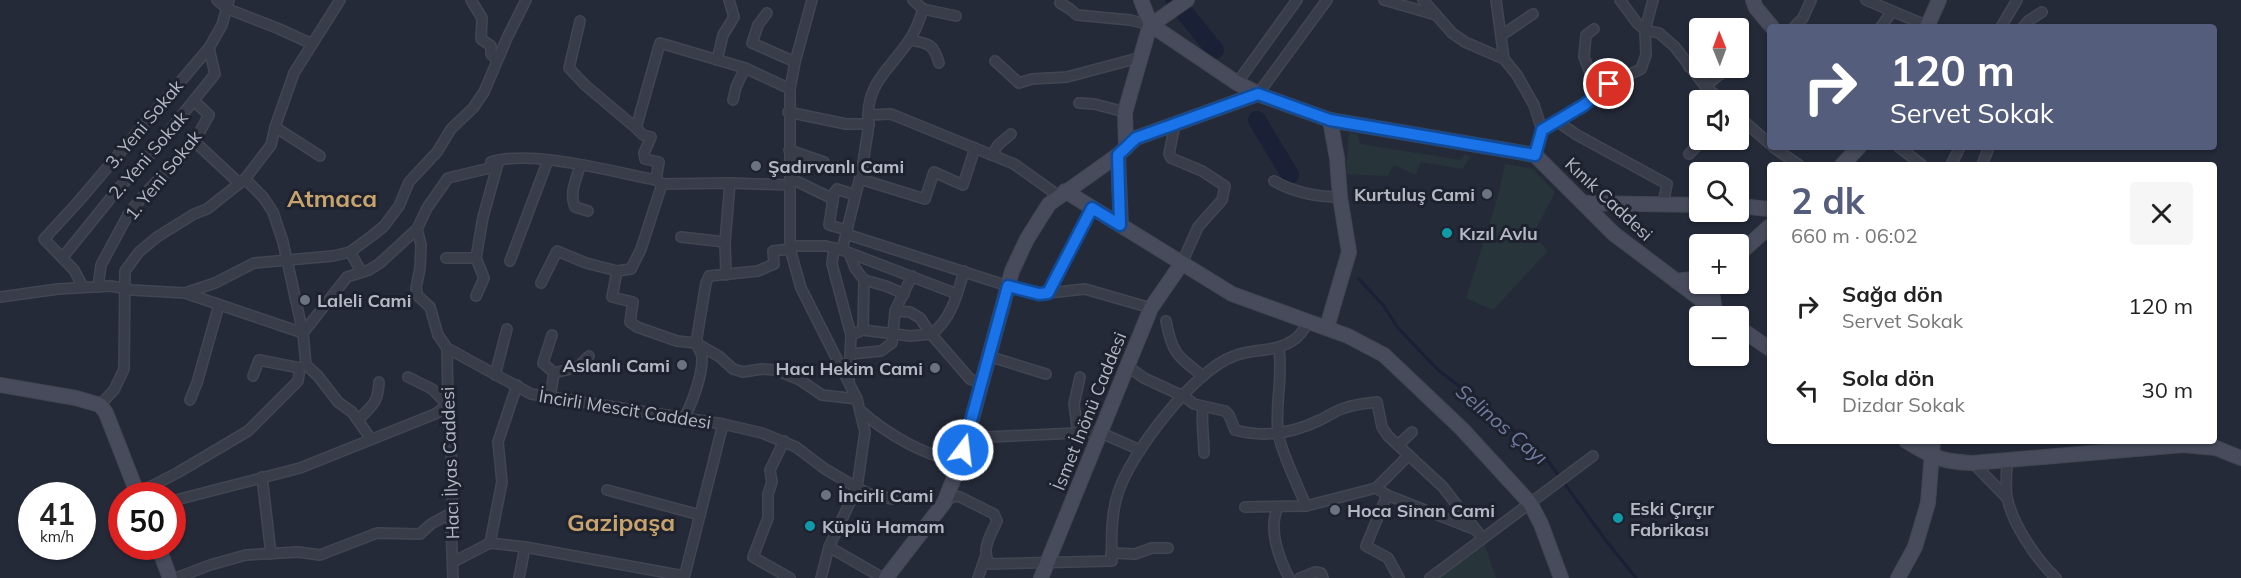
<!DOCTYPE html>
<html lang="tr">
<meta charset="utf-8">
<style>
body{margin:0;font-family:Mulish,sans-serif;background:#f6f6f6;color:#222;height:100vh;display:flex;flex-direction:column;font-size:22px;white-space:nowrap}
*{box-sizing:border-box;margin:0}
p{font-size:20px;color:#767676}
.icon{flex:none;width:33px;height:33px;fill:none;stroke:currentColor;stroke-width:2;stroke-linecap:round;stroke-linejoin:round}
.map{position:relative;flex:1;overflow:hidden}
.drawer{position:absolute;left:1767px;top:162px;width:450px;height:282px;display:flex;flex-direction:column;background:#fff;border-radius:6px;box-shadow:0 2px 4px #0004}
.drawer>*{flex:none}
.top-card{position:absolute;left:1767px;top:24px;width:450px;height:126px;border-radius:6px;box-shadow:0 2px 4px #0004;background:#555d7c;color:#fff;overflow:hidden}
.needle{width:39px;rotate:359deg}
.buttons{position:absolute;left:1689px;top:18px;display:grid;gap:12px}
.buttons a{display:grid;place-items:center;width:60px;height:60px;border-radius:6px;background:#fff;box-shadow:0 2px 4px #0004;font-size:30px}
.speed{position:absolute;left:18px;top:482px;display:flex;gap:12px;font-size:30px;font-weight:700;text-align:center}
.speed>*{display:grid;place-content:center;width:78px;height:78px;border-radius:50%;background:#fff;box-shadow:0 2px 4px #0004;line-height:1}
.speed small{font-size:15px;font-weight:400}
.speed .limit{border:9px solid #d22;background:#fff;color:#111}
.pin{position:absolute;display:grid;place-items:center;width:51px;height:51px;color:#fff;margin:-26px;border:3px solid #fff;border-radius:50%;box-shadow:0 2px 6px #0007}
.me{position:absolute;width:66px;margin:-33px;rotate:15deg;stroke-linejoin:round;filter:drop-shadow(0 0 4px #0008)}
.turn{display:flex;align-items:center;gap:21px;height:126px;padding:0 24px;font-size:27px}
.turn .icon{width:78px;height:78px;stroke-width:2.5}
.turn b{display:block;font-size:42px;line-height:51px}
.round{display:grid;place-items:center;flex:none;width:63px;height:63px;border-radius:6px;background:#f6f6f6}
.summary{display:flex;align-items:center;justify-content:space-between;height:102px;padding:0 24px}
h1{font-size:36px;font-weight:700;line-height:45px;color:#555d7c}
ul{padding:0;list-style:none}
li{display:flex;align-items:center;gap:18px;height:84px;padding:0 24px}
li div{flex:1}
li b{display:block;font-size:22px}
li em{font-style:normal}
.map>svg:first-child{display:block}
.green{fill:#27343a}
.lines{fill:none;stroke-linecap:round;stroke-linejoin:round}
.stream{stroke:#1a2035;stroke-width:3}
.river{stroke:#1a2035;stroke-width:18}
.street-casing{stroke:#424652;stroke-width:12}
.secondary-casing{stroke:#424652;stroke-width:16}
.street{stroke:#393d49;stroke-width:9}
.secondary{stroke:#474b5c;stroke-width:14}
.route-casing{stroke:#114b97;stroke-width:15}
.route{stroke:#1a73e8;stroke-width:10}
.worship-dot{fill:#6b7280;stroke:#1e222e;stroke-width:2}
.culture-dot{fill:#0f9aa8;stroke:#1e222e;stroke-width:2}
.labels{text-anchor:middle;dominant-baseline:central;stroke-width:6;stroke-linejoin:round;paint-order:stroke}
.street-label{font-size:18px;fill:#b4b8c5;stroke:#1e222e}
.poi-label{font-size:18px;font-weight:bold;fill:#b4b8c5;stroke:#1e222e;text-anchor:start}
.water-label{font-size:20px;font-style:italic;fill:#717da0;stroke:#1e222e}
.district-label{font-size:24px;font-weight:bold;fill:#c7a46d;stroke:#1e222e}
</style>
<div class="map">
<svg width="2241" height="578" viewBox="0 0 2241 578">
<rect width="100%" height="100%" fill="#252a39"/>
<g class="green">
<path d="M1349,133L1357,134L1361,144L1461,160L1464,155L1470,156L1463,169L1421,162L1415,175L1394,165L1388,176L1346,174Z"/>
<path d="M1505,164L1533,169L1555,192L1533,235L1548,251L1493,310L1466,298L1498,196Z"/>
<path d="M1482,537L1496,578H1430Z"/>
</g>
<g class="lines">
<path class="stream" d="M1359,279L1383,305L1398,328L1438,370L1488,408L1548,461L1607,542L1636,578"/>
<g class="river">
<path d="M1174,0L1215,50"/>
<path d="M1257,120L1290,175"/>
</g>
<g class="street-casing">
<g id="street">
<path d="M217,0L228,9L277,28L312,44"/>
<path d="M471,0L482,18L481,39L491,46V54L497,60"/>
<path d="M812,0L795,62L790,89V249L801,288L857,399L865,432L857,487L829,547L821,578"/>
<path d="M1384,0L1436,15"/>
<path d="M1423,0L1452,33L1465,42L1504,59L1517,75L1534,105L1542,130"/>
<path d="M1496,0L1504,59"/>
<path d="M1620,0L1637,23L1645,30L1659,33L1675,47L1705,86L1721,100"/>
<path d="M1866,0L1892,11L1881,27"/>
<path d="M1060,3L1070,9L1077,15L1130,20L1151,25"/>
<path d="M923,9L956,16"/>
<path d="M1892,11L1928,26"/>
<path d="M767,13L758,25L752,43L795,62"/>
<path d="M580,21L569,68L585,85L636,128"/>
<path d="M1794,27L1803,18L1811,0"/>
<path d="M2001,27L2017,0"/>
<path d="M2023,27L2028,21L2042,12"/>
<path d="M1594,29L1586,35L1584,57L1598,93"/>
<path d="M1502,35L1533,14"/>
<path d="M910,40C929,44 933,43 939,63"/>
<path d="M717,60L723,35L734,17L729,0"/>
<path d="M995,61L1019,83L1032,79L1067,77L1142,57"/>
<path d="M1689,67L1700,58"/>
<path d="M1237,83L1297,0"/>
<path d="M1705,86L1728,68"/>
<path d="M1258,94L1327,0"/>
<path d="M733,100L736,87L745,68"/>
<path d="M1079,103L1094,104L1125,112"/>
<path d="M788,112L846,124H869L868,115L891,114L1014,164L1059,196"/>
<path d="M868,115C869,80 893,66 910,39C916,30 920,19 923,9L913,0"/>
<path d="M1738,116L1770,144"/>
<path d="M1558,122L1577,135L1667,184L1663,204"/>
<path d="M1175,124L1169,154L1171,158L1202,171L1225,186L1222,200L1198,227L1182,263"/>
<path d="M275,127L320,156"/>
<path d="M194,141L239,183"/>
<path d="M1773,147L1799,165"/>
<path d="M1899,147L1922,165"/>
<path d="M789,150L824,162"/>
<path d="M1689,154L1702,141L1701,140"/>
<path d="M992,155L998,145L1011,134"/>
<path d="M1535,155L1542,130L1584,105L1609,84L1641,69L1646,55L1645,30L1653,0"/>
<path d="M1951,165L1960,147"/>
<path d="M1982,165L1989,147"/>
<path d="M580,166C576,180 569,193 575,207L588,211"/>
<path d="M790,178L833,199"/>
<path d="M860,179L925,199L934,172L963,185L975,148"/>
<path d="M656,180L659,162L645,159L644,153L651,137L643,135L636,128L660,43L745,68L790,89"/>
<path d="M1274,181C1295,193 1316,197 1340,197"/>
<path d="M662,184L641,249L631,269L617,271L612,297L633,302L630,322L637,327L677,341L696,343L720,357L733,369L743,372L762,369L775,370L800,380L822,395L857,399"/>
<path d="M417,229L421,245L420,268L416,288L418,296L430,307L438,335L447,348L531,394L723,424L762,433L796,447L825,469L861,490L872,495L893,499"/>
<path d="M847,230L829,225L834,193L837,189L855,195"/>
<path d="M846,234L1008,286L1039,294L1085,289L1151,308"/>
<path d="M681,237L725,242"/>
<path d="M790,246H826L842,250L957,294"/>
<path d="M834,248L832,264L851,335L849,381"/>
<path d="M842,250L862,169L869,124"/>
<path d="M350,252L361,271"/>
<path d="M850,255L855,268L864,280L863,330"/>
<path d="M63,257L118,189L145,161L215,74L209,48"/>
<path d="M446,258H476"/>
<path d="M510,261L548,160"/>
<path d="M726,275L725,242L730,183"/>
<path d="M864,280L886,286L904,294"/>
<path d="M541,283L557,251L586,263L617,271"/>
<path d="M83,287L74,270L44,239L78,202L209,48L222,25L229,0"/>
<path d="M98,287L101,265L129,213L151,187L182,157L198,135L209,115L194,101"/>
<path d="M185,293L215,283L254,263L333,256L350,252L373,235L384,226L399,206L409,182L437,152L451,129L473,108L484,92L507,38L526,0"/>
<path d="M1048,293L1092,208"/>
<path d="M476,296L484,278L476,258L483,217L499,160"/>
<path d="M0,297L58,289L111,286L132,290L185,293L303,333"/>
<path d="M895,311L910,312L920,318L931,334L970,379L981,383"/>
<path d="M1166,321C1172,353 1177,356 1203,376"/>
<path d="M303,333L347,277L369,270L380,263L417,229L427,208L448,178L490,168L491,162C531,149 614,172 656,180L662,184L730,183L790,185"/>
<path d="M931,334C951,321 958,292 964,271"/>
<path d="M851,335L863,330L910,336L931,334"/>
<path d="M696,343L706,283L709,276L758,271L774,264L773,251L790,249"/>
<path d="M447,348L448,405L453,485L451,526L453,578"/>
<path d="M1279,349C1283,378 1275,404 1278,432C1281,453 1298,485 1306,506"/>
<path d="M851,354L881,351L892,343L895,311L912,276"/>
<path d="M988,356L1046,374"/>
<path d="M306,365L318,376L338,402L352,412L371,439"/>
<path d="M1127,366L1144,378L1185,397L1194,404L1225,411L1229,415L1235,430C1264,438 1293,433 1320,420C1329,416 1336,410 1345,408C1355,404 1367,403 1377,402L1382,427L1388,436L1443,487L1476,530"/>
<path d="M554,373L578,367L589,356"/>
<path d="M495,375L507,329"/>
<path d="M253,376L259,360L300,368"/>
<path d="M550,397L554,373L543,363L552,335"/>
<path d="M190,400L197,383L219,305"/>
<path d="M100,405L114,390L124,369L125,271L139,252L157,237L194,214L207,209L245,179L271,145L275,127L294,73L340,0"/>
<path d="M1203,407C1201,423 1204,437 1204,453"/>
<path d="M861,411C888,435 924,455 960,463"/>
<path d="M684,418C692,404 703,374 702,357C701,352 698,347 696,343"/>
<path d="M358,420C372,405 378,404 379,382"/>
<path d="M1078,433L1074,404L1080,377"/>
<path d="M965,438L1099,432L1140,450"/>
<path d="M784,441L770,470L772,482L768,494V518L753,557L790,578"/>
<path d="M1398,445L1412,432"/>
<path d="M2007,459C2007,471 2005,486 2007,497C2012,524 2037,560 2056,578"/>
<path d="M1973,463L2007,498"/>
<path d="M262,477L271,554"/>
<path d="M1376,488L1409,455"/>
<path d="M607,490L700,515"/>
<path d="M138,493L177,473L248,431L298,381L300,368L306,365L303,333L283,242L273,212L263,197L245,179"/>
<path d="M1387,495L1366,546L1388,558L1399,578"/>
<path d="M172,501L300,468L435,414L448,405L432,389L408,377"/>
<path d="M946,502L953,496L960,497L994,514L997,521C991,534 980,551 990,564L1112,561C1111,540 1111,514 1118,493C1130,454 1194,370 1234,356C1255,348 1276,353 1295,339C1301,335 1305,327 1309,322"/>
<path d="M1245,507L1306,506L1376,488L1387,495L1476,530L1482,537"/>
<path d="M1278,507C1268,528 1279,558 1289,578"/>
<path d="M490,543L502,482L498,442L517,385"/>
<path d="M829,547L883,578"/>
<path d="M1111,553L1135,554L1152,548H1168"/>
<path d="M453,562L490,543L525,547L684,576"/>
<path d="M176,578L210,565L246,555L298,552L320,555L377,533L420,534L431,524L453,512"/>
<path d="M519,578L525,547"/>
<path d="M684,578L723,424"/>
<path d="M978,578L985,558"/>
<path d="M1300,578L1315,572L1321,573L1323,578"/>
<path d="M1430,578L1593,456"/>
</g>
</g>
<g class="secondary-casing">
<g id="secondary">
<path d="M1141,0L1151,25L1237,83L1263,96L1330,120L1535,155L1614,234L1723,316"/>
<path d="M1753,0L1756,8L1772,27"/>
<path d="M1927,27L1939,0"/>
<path d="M1126,148L1125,112L1148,32L1151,25L1187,0"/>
<path d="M1118,155L1121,225"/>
<path d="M1842,165L1859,147"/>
<path d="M1065,191L1232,294L1348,336L1384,355L1462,429L1530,503L1541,524L1561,578"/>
<path d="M1583,203L1700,205"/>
<path d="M1738,206L1770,209"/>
<path d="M1738,255L1770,226"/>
<path d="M1676,281L1700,278"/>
<path d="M1715,284L1712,292L1715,311"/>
<path d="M1327,327L1349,252L1340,197L1337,158L1330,120"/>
<path d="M1738,327L1770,349"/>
<path d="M0,385L76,398L100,405L106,413L138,495"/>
<path d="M1906,441C1932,457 1942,462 1973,463L2183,445L2216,448L2241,458"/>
<path d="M158,546L170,578"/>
<path d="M886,578L944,503L960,463L1012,271L1027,239L1049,204L1118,155L1136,138L1258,94"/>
<path d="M1041,578L1151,308L1182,263"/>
<path d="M1898,578L1915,547L1928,503L1933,441"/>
</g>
</g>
<use href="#street" class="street"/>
<use href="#secondary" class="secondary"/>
</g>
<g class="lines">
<g class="route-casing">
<path id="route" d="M963,450L1008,286L1039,294L1048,293L1092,208L1120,225L1118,155L1136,138L1258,94L1330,120L1535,155L1542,130L1584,105L1609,84"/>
</g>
<use href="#route" class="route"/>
</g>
<g class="worship-dot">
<circle cx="756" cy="166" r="6"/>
<circle cx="1487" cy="194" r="6"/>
<circle cx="305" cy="300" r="6"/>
<circle cx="682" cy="365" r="6"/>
<circle cx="935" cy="368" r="6"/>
<circle cx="826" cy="495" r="6"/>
<circle cx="1335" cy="510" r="6"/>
</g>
<g class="culture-dot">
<circle cx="1447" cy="233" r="6"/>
<circle cx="1618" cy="518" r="6"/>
<circle cx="810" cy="526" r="6"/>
</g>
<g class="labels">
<g class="street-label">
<text transform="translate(144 124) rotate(-50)">3. Yeni Sokak</text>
<text transform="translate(148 155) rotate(-49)">2. Yeni Sokak</text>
<text transform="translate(163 175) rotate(-51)">1. Yeni Sokak</text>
<text transform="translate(1609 199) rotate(43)">Kınık Caddesi</text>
<text transform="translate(625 409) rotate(9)">İncirli Mescit Caddesi</text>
<text transform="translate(1089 411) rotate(-68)">İsmet İnönü Caddesi</text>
<text transform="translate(450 463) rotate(-92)">Hacı İlyas Caddesi</text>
</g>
<g class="poi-label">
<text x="768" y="166">Şadırvanlı Cami</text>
<text x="1475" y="194" text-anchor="end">Kurtuluş Cami</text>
<text x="1459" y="233">Kızıl Avlu</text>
<text x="317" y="300">Laleli Cami</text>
<text x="670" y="365" text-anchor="end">Aslanlı Cami</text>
<text x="923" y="368" text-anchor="end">Hacı Hekim Cami</text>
<text x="838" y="495">İncirli Cami</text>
<text x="1630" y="508">Eski Çırçır<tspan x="1630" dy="21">Fabrikası</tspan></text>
<text x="1347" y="510">Hoca Sinan Cami</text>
<text x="822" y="526">Küplü Hamam</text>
</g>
<g class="water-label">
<text transform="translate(1502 424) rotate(40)">Selinos Çayı</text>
</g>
<g class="district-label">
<text x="332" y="198">Atmaca</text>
<text x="621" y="522">Gazipaşa</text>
</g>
</g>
</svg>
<div class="buttons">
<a><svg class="needle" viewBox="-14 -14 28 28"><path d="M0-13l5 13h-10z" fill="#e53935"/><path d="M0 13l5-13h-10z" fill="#767676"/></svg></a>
<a><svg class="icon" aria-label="sound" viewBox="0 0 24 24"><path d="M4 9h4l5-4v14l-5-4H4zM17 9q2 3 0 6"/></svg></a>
<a><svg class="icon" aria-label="search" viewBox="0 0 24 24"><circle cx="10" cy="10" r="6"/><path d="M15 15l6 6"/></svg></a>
<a>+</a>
<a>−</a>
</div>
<div class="speed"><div>41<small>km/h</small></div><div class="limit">50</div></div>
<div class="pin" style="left:1609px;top:84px;background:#d93025"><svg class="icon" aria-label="arrive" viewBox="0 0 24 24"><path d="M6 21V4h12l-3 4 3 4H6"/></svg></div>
<svg class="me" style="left:963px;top:450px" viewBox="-20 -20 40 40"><circle r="17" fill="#1a73e8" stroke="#fff" stroke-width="3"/><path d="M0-11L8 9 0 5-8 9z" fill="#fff"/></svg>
<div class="top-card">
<div class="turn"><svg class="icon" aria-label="right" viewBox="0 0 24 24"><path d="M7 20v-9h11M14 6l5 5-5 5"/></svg><div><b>120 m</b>Servet Sokak</div></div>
</div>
<section class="drawer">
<div class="summary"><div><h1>2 dk</h1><p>660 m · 06:02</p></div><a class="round"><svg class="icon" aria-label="close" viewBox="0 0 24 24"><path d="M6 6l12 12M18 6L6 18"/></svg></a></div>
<ul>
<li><svg class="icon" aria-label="right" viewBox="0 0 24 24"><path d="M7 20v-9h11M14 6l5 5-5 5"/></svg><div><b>Sağa dön</b><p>Servet Sokak</p></div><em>120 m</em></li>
<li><svg class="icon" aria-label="left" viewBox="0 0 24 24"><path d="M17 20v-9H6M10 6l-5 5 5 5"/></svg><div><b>Sola dön</b><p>Dizdar Sokak</p></div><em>30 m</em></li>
</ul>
</section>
</div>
